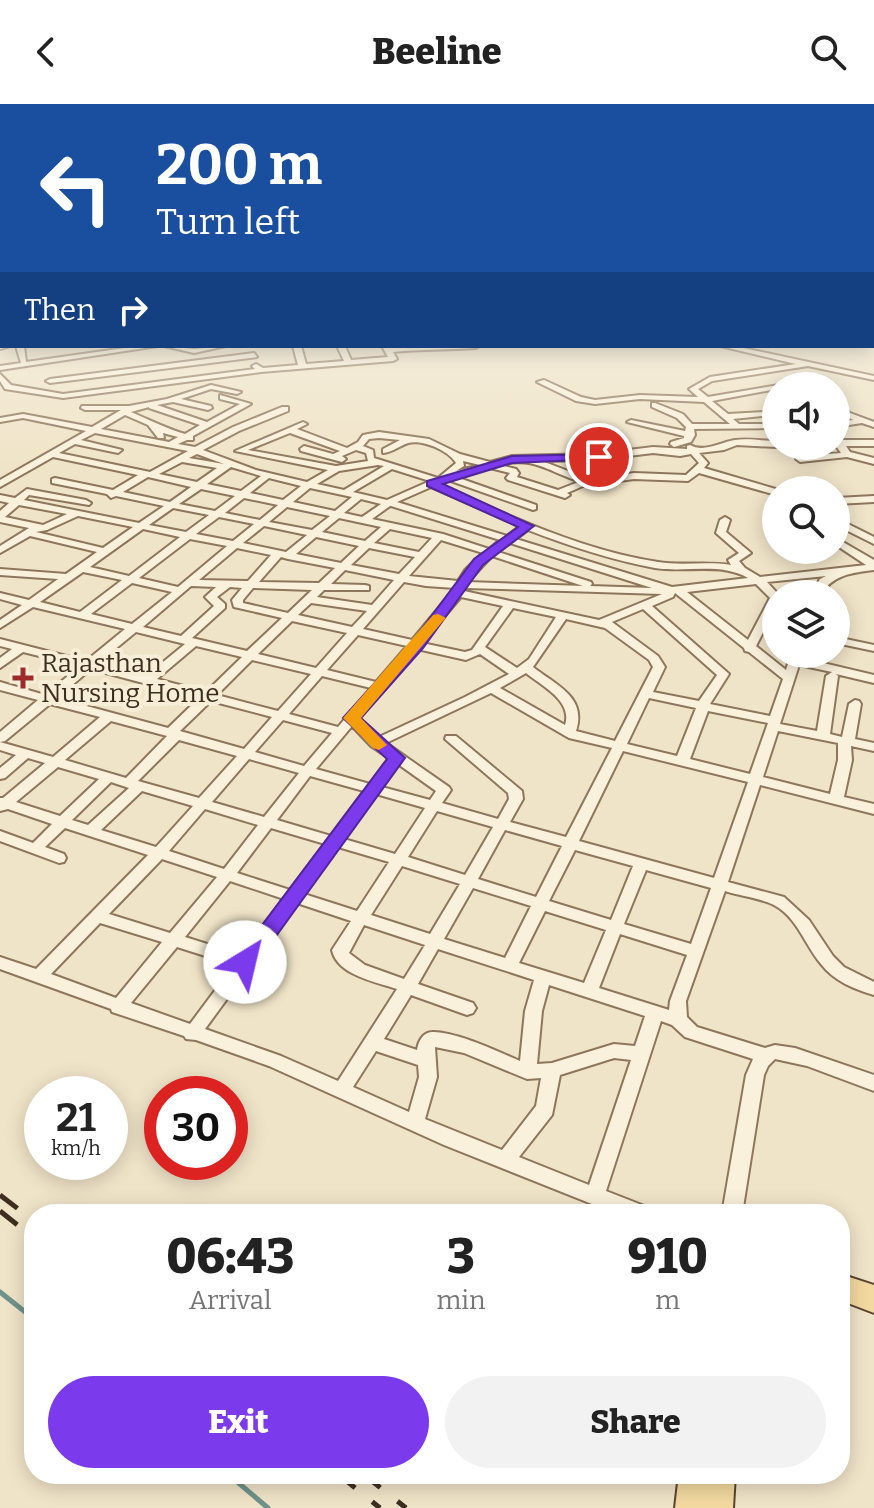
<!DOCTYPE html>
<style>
body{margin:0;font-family:Bitter,serif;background:#f2f2f2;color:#222;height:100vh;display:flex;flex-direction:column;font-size:30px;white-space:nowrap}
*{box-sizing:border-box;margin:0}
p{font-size:26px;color:#767676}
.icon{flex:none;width:44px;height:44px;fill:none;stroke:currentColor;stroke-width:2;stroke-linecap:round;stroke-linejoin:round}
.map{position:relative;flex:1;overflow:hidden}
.sheet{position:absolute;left:24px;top:1100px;width:826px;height:280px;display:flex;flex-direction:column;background:#fff;border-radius:32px;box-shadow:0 4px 20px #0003}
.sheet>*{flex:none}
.top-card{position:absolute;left:0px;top:0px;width:874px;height:244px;box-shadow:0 4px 20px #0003;background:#1a4fa0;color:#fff;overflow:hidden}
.controls{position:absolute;left:762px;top:268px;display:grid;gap:16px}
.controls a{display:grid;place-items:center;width:88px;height:88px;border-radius:50%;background:#fff;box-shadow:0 4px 20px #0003;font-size:40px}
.speed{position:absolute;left:24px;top:972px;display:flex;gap:16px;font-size:40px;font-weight:700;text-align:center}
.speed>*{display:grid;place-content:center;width:104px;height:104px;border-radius:50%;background:#fff;box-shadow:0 4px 20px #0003;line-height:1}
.speed small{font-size:20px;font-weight:400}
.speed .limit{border:12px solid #d22;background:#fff;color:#111}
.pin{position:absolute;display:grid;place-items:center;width:68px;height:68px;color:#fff;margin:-34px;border:4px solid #fff;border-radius:50%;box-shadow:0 2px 8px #0007}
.me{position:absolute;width:88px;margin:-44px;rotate:36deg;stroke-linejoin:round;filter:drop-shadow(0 0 6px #0008)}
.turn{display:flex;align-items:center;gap:28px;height:168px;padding:0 24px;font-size:36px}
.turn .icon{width:104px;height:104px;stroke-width:2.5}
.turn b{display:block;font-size:56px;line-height:68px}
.then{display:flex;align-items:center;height:76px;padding:0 24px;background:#0003;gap:16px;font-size:30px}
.eta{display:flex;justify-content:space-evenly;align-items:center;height:136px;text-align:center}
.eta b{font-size:48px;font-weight:800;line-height:56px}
.cta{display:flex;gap:16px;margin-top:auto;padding:16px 24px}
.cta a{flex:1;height:92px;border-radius:48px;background:#7c3aed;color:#fff;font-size:32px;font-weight:800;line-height:92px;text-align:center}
.cta a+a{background:#f2f2f2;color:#222}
header{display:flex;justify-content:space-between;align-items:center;height:104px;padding:0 24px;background:#fff;font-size:36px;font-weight:800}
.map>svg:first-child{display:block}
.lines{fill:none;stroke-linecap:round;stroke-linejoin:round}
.stream{stroke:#6f938a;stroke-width:5}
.minor-casing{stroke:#8d765c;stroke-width:4}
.major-casing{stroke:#5b4430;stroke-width:4}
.minor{fill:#faf1dc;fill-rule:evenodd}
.major{fill:#f3d9a0;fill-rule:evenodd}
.rail{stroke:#3d2e20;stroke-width:5;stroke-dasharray:22 22;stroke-linecap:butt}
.route{fill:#7c3aed;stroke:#51269a;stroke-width:2}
.slow{fill:#f59e0b}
.poi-dot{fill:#9e2a2b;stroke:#f7eed8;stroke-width:3}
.labels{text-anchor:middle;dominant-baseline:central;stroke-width:8;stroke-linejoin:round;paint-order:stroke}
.poi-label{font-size:26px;fill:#3d2e20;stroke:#f7eed8;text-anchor:start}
</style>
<header><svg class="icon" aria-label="back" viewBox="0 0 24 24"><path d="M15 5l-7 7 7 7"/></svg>Beeline<svg class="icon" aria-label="search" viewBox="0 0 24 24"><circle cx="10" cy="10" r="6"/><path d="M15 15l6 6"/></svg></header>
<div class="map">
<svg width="874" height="1404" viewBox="0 0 874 1404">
<rect width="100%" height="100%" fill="#f0e4c8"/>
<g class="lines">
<g class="stream">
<path d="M0,1188L34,1215"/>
<path d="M228,1370L268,1404"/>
</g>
<g class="minor-casing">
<g id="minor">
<rect x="0" y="167" width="2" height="4"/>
<path d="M0,178L2,179V183L0,182Z"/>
<path d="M2,191V195L0,196V192Z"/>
<path d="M2,208V212L0,213V209Z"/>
<rect x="0" y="223" width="2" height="5"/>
<path d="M0,241L10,242L0,245Z"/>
<path d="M16,242H24L26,258L139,242H158L0,266V262L21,259Z"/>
<path d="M164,242L194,245L226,242L194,249Z"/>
<path d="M293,242H301L306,260L344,257L337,242H345L351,256L388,253L382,242H480L476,244C448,246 421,245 393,248L397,255L393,257L261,268L63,294L5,285L0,277V270L11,281L63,290L255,265L252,262L256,260L263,264L298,261Z"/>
<path d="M720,242H734L874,272V276L808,262L712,277L698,285L708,293L779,281L776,282V285L712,297L728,310L765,308L766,310L762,312L733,315L739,320H776V324L694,325L695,331L691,338L674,343L670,340L671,338L684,334V332L627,318L631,316L685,327L686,323L677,314L652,303V299H655L683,310L692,320H730L704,298L640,295L595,300L576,297L537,278L544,276L581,293L595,296L640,291L698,293L689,285L710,273L796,260Z"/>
<path d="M254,249L257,253L50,279L46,277L50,275Z"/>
<path d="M211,281L241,288L237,290L211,285L181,295L211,302L212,304L208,306L173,298L157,301L207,318L240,300L220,295V291L251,300L193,332V336H187L178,340L195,343L233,323L282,303H288V307L239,327L203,346L256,366L307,378L328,366L235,347L303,318L307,320L297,325L347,344L358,338L363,331L379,328L429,335L460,350L490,358L512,352L596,350L653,343L687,345V342L690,341C704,349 721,338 735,336C748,334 763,337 776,337V342H778L776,343L737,341L724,346L699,349L708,359L704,364L779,386H776V391L699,369L688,377L634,375L583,382L567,389L570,391L565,394L508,376L506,374L510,369L490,364L456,373L536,401V405L533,406L448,376L439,380C509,412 581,446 658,458C682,462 707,457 731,461L728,456L739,449L716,429L720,416L725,413L730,416L726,428L751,449L739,457L745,464L760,473L866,461L836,441V434L874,456V466C852,469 834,470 821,490H811L820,475L826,472L767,478L778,490L776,503L756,542L786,566L791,550H803L802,554L874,571V579L836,570L838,572L830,630L842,633L849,600L855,596L859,597L861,600L855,635L874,639V647L851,642L852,656L844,693L874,700V710L760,681L728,778L784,793L809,816L833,852L844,863L874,878V891C854,885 834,877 821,860C805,841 797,813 774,801C760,794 740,792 725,787L686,897L687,913L697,923L765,944L775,941L795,944L874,971V987L807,962L775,955L768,962L764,971L742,1110H722L746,971L753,955L685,933L672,921L661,917L606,1087L647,1103L650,1110H617L444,1041L269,962L196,936L186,935L184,932L112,908L111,905L0,865V853L36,865L148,751L65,724L45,743L64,750L66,754L64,758L59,759L0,737V727L33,739L52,720L8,705L0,707V694H3L45,659L28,654L5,674L0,675V664L16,651L0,646V638L53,653L100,613L50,600L5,637L0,638V628L38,596L0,586V578L45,591L80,562L23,548L0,564V554L12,545L0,542V535L86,557L125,525L33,503L0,524V516L22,501L0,495V489L29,496L58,475L0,471V465L66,470L97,448L30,432L0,449V442L29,424L0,418V407L9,399L0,397V391L15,394L27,385L86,396L91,399L89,401L29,391L24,396L139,419L164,402L116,392L111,394L107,390L52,379V375L55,374L113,386L138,371L53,353L0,383V376L86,327L23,314L0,318V314L23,310L92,323L121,306H85L81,304L82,302H129L167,295ZM149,303V304L200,321L185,330C165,324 150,316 131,308ZM125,311L148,321L158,334H164L163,329L178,333L169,338L101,325ZM95,329L188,347L150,368L59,349L75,340L118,349L122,346L81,336ZM290,329L340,347L333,350L304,342L300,345L301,347L342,358L346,355L342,352L356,346L366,349L368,357L336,362L248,346ZM379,334L400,336L383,345V349C393,348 399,342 408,339C423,335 449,347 456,359L438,374L374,354L373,346L363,342L369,335ZM653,349L680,352L691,350L699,359L686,371L634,369L581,377L558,386L517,373L519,369L516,365L500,361C532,352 548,367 578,377L583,374L576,370L611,360L607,357L568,367L542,357L596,356ZM197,350L224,360L189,354ZM463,357L480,361L456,367L464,362ZM182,358L217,364L197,378L159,370ZM378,361L384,362L344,386L317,380L339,367ZM231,363L261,372L241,387L207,380ZM392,365L430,377L387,396L353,388ZM148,373L191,383L170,398L123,388ZM269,374L301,382L283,396L250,389ZM431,383L520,422L507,432L397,398ZM310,384L352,393L335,407L293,398ZM201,385L235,392L215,407L179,400ZM244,394L278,401L260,416L225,409ZM361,395L381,400L362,413L344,409ZM19,401L67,410L43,421L5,413ZM390,402H391L500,436L489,445L443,430L372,415ZM287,403L330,412L312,426L269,418ZM173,404L209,411L186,428L149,421ZM78,412L133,423L103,444L36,428L47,426ZM219,413L254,420L233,437L196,430ZM339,414L381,423L365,437L322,428ZM264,422L307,431L286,448L243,439ZM143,425L180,433L129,472L90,463ZM390,425L432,434L419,448L374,439ZM528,426C569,442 612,456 655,464C686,469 720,458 748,474L672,483L516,435ZM316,433L359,442L341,459L296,450ZM190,435L227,442L178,483L139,474ZM441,436L483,449L465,466L458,477L409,472ZM510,439L652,484L590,482L592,480L591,478L498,448ZM237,444L271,451L248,477L199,476ZM369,444L415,453L399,470L351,461ZM492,452L583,482H584L468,478ZM281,453L288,455L335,464L319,479L259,478ZM345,466L394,476L372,501L317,493L324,486H369V482L365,481L331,480ZM83,468L122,476L80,508L40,498ZM404,478L426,482L455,484L412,536L363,525ZM132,479L172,488L132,520L91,510ZM756,480L770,494L748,536L687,488ZM191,482L216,483L205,493L214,502L181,532L143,523ZM230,483L242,484L232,496L234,503L282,514L247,547L192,534L225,504V500L217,493ZM253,484L312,486L288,509L243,499V496ZM465,484L662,490L599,516L464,487ZM675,489L744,544L745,547L749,548L783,575L770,612L710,600L729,570L652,502L673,493ZM461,493L503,502L472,546L465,548L422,539ZM311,499L367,507L352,523L298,511ZM513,504L556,513L529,555L517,564L485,543ZM643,505L717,571L699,597L653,588L665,563L658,552L612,518ZM566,515L605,524L649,556L653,563L615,637L576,627C587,593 557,582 533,563ZM292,517L347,529L316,564L258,550ZM136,528L185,540L146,572L97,560ZM358,531L407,542L376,578L327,566ZM196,542L242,553L206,588L157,575ZM417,545L466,556L480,550L509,570L465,593L379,633L359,614ZM252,556L311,570L278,607L217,591ZM799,561L832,568L826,572L817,627L780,620ZM91,565L199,594L168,624L57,594ZM526,569C542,582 573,597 565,621L500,584ZM322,572L371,584L338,623L289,610ZM491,589L569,634L612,644L566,733L510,718L523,695L522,687L456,632H446L445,635L508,689L509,695L498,715L442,699L451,686L449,683L386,639ZM649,594L696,604L677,652L627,640ZM211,597L272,613L244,645L180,627ZM708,607L768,619L750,670L690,655ZM283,616L332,629L304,662L255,648ZM111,617L167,632L126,674L65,656ZM352,622L371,642L389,654L370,680L316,665ZM778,627L838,639V656L830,690L763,673ZM179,636L237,652L199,694L138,677ZM623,647L748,678L714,774L579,737ZM249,655L299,669L264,713L212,698ZM398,660L436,687L430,696L382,683ZM58,663L99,675L60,712L16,698ZM310,672L364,687L331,732L277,716ZM111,678L129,684L88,721L72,716ZM142,687L193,702L156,743L101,726ZM376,690L425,704L395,750L344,735ZM205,705L258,721L224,765L169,747ZM437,707L493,723L465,771L408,753ZM271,724L325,740L290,786L237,769ZM505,726L562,742L536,793L478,775ZM338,743L389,758L357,807L304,790ZM575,746L633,762L611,816L549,797ZM162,755L217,773L170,829L109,810ZM402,762L460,780L430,830L371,811ZM646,766L711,784L691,840L624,820ZM230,777L284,795L242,851L185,833ZM473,784L531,802L505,854L444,835ZM297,799L351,817L332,846C337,871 376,878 397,885L338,977L281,952L205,925ZM545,807L606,826L584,879L519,859ZM100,819L162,838L116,894L51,870ZM364,821L425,841L404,875L365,861L349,849ZM620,830L687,851L670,897L669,906L599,884ZM177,843L234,861L190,920L131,899ZM438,845L534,876L525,907L520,957C499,948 455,927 432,928C423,928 418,938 417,946L384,935L411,891L467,911L473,909L476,904L473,899L418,880ZM549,881L645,912L635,942L614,940L552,959L537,960L542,907ZM435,943L464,949L527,975L541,974L536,1002L502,1046L425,1015L437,973ZM376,947L418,961L419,973L409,1008L353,983ZM614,954L631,956L589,1081L519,1053L552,1011L560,971Z"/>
<path d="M836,300L850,309L874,318V323L862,319L836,323V319L853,316L836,306Z"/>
<path d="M836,336H874V342H846L850,348L874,354V360L847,353L800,358L796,355L800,352L841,349L836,342Z"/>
<path d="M797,342H824C818,346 803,346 797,342Z"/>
<path d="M808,375L826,386H815L803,378Z"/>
<path d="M874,392V398L836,400V394Z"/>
<path d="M836,414L874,433V440L836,421Z"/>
<path d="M836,533L874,541V547L836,539Z"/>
</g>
</g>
<g class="major-casing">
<g id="major">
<path d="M840,1170L874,1181V1209L840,1196Z"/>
<path d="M679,1370H735L733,1404H675Z"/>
</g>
</g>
<use href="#minor" class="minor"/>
<use href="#major" class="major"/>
<g class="rail">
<path d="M0,1091L34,1117"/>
<path d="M0,1107L34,1134"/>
<path d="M338,1370L380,1404"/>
<path d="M363,1370L406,1404"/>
</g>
</g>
<linearGradient id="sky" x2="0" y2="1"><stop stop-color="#8fbad6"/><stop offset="0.45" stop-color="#f8f3e6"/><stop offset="1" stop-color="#f8f3e6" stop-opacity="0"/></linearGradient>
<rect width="874" height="361" fill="url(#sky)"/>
<path class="route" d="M599,350L603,351V355L512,359L443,380L534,422L483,461L423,544L361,614L405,654L253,864H238L235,858L238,853L387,655L343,614L412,538L474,455L518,423L427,382V377L512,352Z"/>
<path class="slow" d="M438,510L446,514L443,517L361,614L387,641L379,646L373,644L343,614L433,511Z"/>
<path class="poi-dot" d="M19 562h8v8h8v8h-8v8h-8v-8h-8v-8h8z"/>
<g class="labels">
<g class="poi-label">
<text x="41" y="559">Rajasthan<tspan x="41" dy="30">Nursing Home</tspan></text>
</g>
</g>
</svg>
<div class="controls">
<a><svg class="icon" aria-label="sound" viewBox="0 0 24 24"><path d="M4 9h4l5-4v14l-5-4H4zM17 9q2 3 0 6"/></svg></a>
<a><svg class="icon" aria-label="search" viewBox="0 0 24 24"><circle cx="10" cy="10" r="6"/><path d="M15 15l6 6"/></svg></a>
<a><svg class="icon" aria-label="layers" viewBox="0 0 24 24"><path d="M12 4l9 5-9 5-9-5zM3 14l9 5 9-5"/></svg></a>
</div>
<div class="speed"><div>21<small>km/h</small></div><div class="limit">30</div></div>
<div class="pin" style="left:599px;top:353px;background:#d93025"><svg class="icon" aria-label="arrive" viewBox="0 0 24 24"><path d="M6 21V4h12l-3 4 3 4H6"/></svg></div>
<svg class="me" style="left:245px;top:858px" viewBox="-20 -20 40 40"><circle r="19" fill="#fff"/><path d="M0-13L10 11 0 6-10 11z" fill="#7c3aed"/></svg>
<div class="top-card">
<div class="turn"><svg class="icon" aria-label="left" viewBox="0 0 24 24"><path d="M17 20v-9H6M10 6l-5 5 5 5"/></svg><div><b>200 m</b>Turn left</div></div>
<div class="then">Then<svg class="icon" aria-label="right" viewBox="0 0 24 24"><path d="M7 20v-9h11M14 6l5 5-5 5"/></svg></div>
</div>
<section class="sheet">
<div class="eta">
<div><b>06:43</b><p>Arrival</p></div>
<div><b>3</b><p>min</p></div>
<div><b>910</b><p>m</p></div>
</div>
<div class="cta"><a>Exit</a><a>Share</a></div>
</section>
</div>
